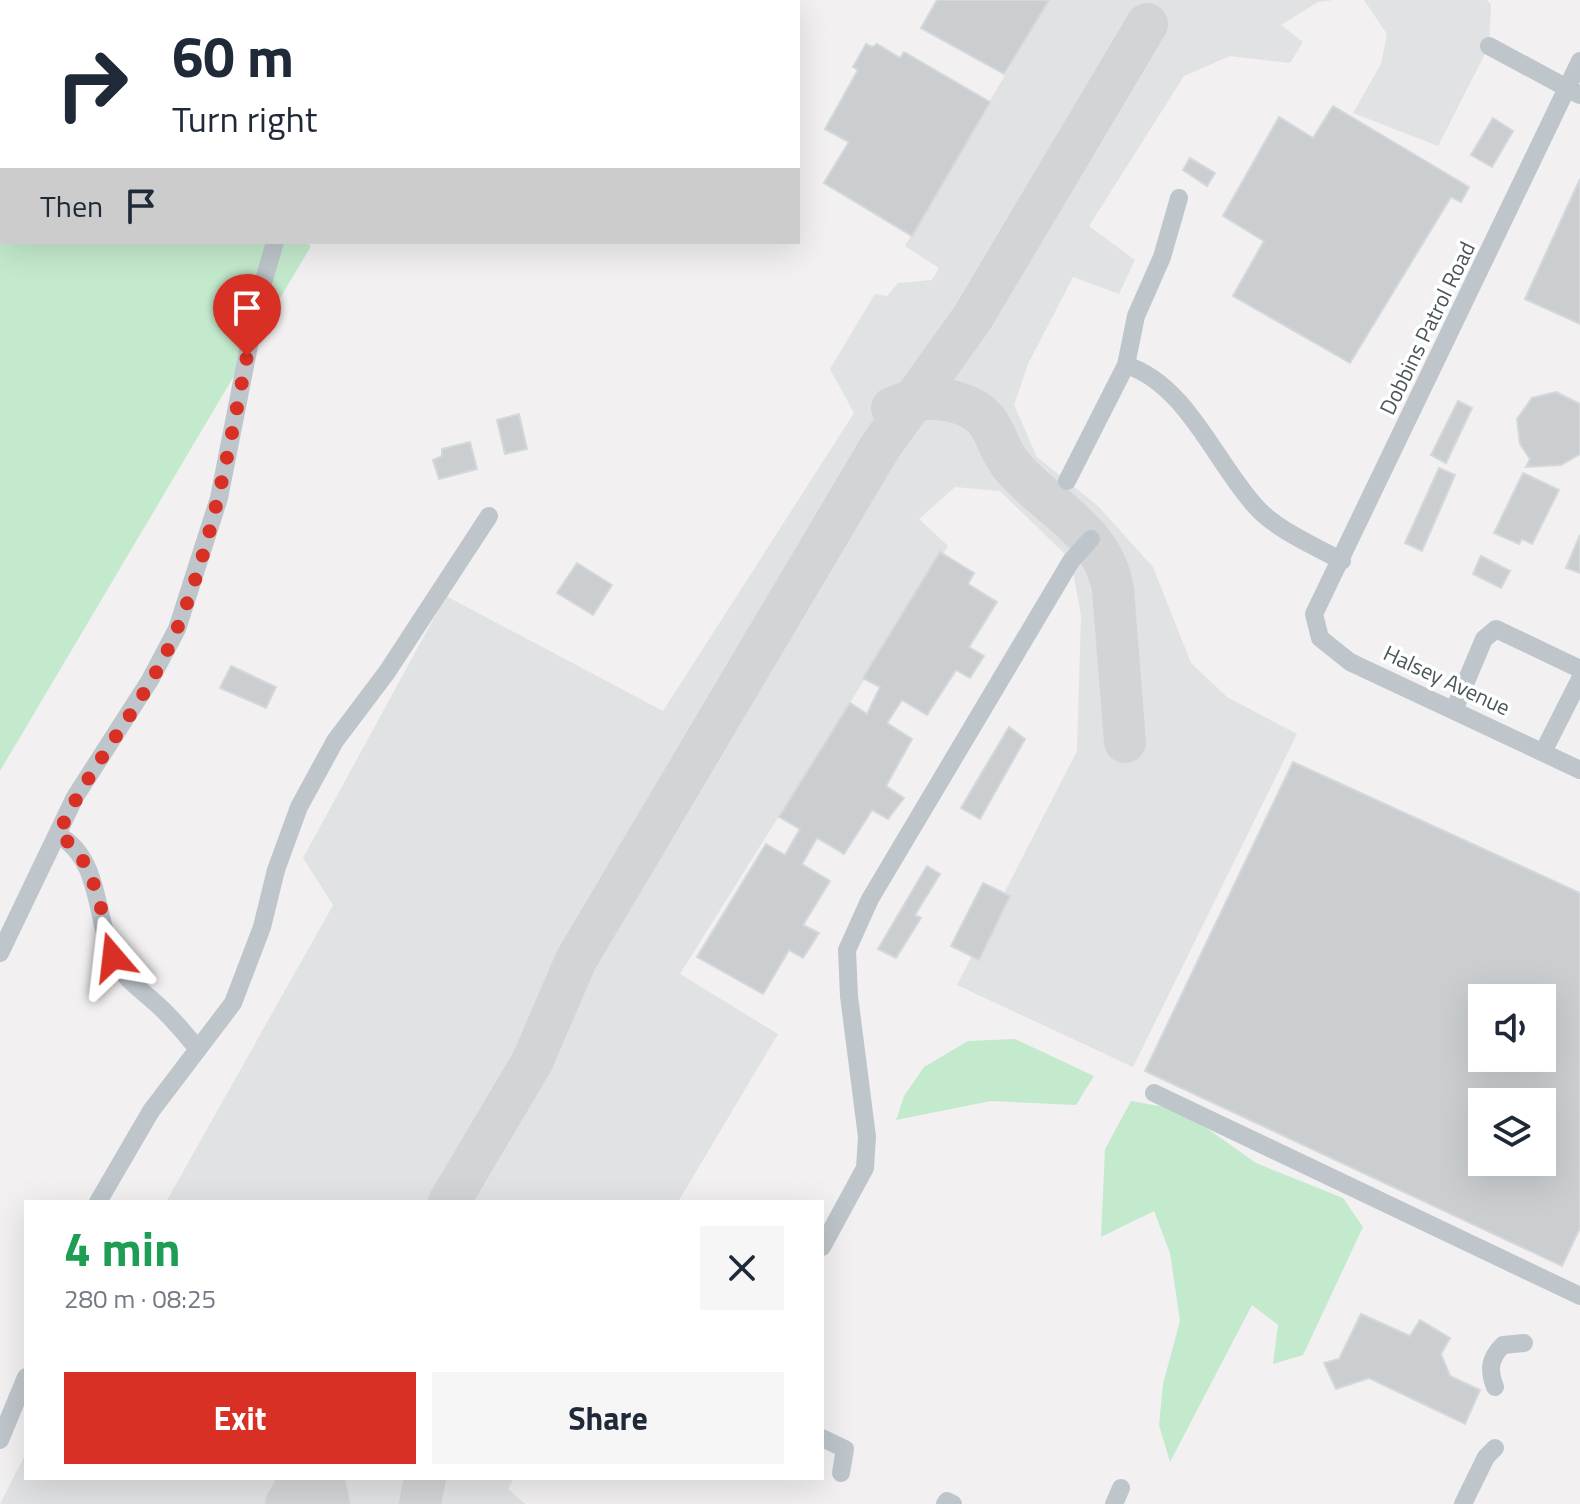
<!DOCTYPE html>
<meta charset="utf-8">
<style>
body{margin:0;font-family:"Titillium Web",sans-serif;background:#f6f6f7;color:#1f2937;height:100vh;display:flex;flex-direction:column;font-size:30px;white-space:nowrap}
*{box-sizing:border-box;margin:0}
p{font-size:26px;color:#747a83}
.icon{flex:none;width:44px;height:44px;fill:none;stroke:currentColor;stroke-width:2;stroke-linecap:round;stroke-linejoin:round}
.map{position:relative;flex:1;overflow:hidden}
.side{position:absolute;left:24px;top:1200px;width:800px;height:280px;display:flex;flex-direction:column;background:#fff;border-radius:0px;box-shadow:0 8px 32px #0002}
.side>*{flex:none}
.top-card{position:absolute;left:0px;top:0px;width:800px;height:244px;box-shadow:0 8px 32px #0002;background:#fff;color:#1f2937;overflow:hidden}
.fabs{position:absolute;left:1468px;top:984px;display:grid;gap:16px}
.fabs a{display:grid;place-items:center;width:88px;height:88px;border-radius:0px;background:#fff;box-shadow:0 8px 32px #0002;font-size:40px}
.pin{position:absolute;display:grid;place-items:center;width:68px;height:68px;color:#fff;margin:-82px -34px;border-radius:50% 50% 50% 0;rotate:-45deg;box-shadow:0 0 8px #0007}
.pin .icon{rotate:45deg}
.me{position:absolute;width:88px;margin:-44px;rotate:343deg;stroke-linejoin:round;filter:drop-shadow(0 0 6px #0008)}
.turn{display:flex;align-items:center;gap:28px;height:168px;padding:0 40px;font-size:36px}
.turn .icon{width:104px;height:104px;stroke-width:2.5}
.turn b{display:block;font-size:56px;line-height:68px}
.then{display:flex;align-items:center;height:76px;padding:0 40px;background:#0003;gap:16px;font-size:30px}
.round{display:grid;place-items:center;flex:none;width:84px;height:84px;border-radius:0px;background:#f6f6f7}
.summary{display:flex;align-items:center;justify-content:space-between;height:136px;padding:0 40px}
h1{font-size:48px;font-weight:700;line-height:60px;color:#1e9e55}
.primary-button{display:flex;gap:16px;margin-top:auto;padding:16px 40px}
.primary-button a{flex:1;height:92px;border-radius:0px;background:#d93025;color:#fff;font-size:32px;font-weight:700;line-height:92px;text-align:center}
.primary-button a+a{background:#f6f6f7;color:#1f2937}
.map>svg:first-child{display:block}
.airport{fill:#e0e2e4}
.green{fill:#c4eacd}
.lines{fill:none;stroke-linecap:round;stroke-linejoin:round}
.taxiway{stroke:#d2d4d6;stroke-width:42}
.building{fill:#cbced1;stroke:#d5d8db;stroke-width:2;fill-rule:evenodd}
.minor{stroke:#bec6cb;stroke-width:18}
.route{stroke:#d93025;stroke-width:14;stroke-dasharray:0 25.2}
.labels{text-anchor:middle;dominant-baseline:central;stroke-width:7;stroke-linejoin:round;paint-order:stroke}
.street-label{font-size:22px;fill:#4a565b;stroke:#fff}
</style>
<div class="map">
<svg width="1580" height="1504" viewBox="0 0 1580 1504">
<rect width="100%" height="100%" fill="#f2f0f1"/>
<g class="airport">
<path d="M1049,0H1333L1318,2L1281,25L1303,42L1290,63L1230,56L1184,76L1089,226L1135,260L1119,294L1073,277L1028,364L1014,405L1037,457L1098,506L1153,567L1191,663L1227,697L1297,734L1133,1067L957,985L1077,751L1081,616L1071,560L1000,491L955,487L919,519L948,546L680,974L778,1034L678,1202H166L333,905L303,858L446,596L663,711L854,413L830,369L875,294L887,296L898,283L932,280L939,268L905,246Z"/>
<path d="M1364,0H1487L1491,5L1489,46L1438,146L1353,113L1381,64L1387,34Z"/>
<path d="M26,1453V1478H514L508,1489L525,1504H0Z"/>
</g>
<g class="green">
<path d="M0,70L2,242H304L311,246L0,771Z"/>
<path d="M1015,1039L1094,1076L1076,1105L991,1101L896,1120L904,1096L924,1067L968,1041Z"/>
<path d="M1131,1101L1181,1110L1256,1163L1343,1198L1363,1227L1303,1355L1273,1364L1278,1325L1252,1305L1170,1462L1159,1425L1163,1384L1180,1321L1170,1253L1154,1211L1101,1237L1105,1149Z"/>
</g>
<g class="lines">
<g class="taxiway">
<path d="M892,408C917,396 945,396 969,407C997,421 994,444 1011,465C1047,509 1103,528 1113,590L1125,742"/>
<path d="M449,1202L532,1062L576,960L880,447L973,317L1147,24"/>
<path d="M323,1478L329,1504"/>
<path d="M286,1504L301,1478"/>
<path d="M420,1504L425,1478"/>
</g>
</g>
<g class="building">
<path d="M937,0H1049L1004,74L921,28Z"/>
<path d="M866,44L872,47L877,44L900,58L904,52L990,102L912,236L824,183L849,142L825,129L858,70L853,67Z"/>
<path d="M1333,106L1469,187L1461,202L1451,197L1350,363L1233,296L1264,241L1223,216L1279,117L1313,138Z"/>
<path d="M1493,118L1513,131L1492,167L1471,155Z"/>
<path d="M1190,158L1215,173L1207,186L1183,170Z"/>
<path d="M1580,179V324L1525,299Z"/>
<path d="M1556,392L1580,404V454L1561,465L1526,467L1530,459L1520,444L1517,419L1532,398Z"/>
<path d="M1458,401L1472,408L1446,463L1431,455Z"/>
<path d="M519,414L527,449L505,454L497,420Z"/>
<path d="M470,442L477,469L439,479L433,460L442,456V449Z"/>
<path d="M1439,468L1455,475L1422,551L1405,543Z"/>
<path d="M1523,473L1559,490L1532,544L1522,539L1519,544L1494,533Z"/>
<path d="M1580,535V573L1566,568Z"/>
<path d="M940,552L974,573L968,584L997,602L969,647L984,656L970,678L956,670L927,715L902,700L887,723L912,739L886,786L904,798L888,819L872,810L844,854L817,838L802,864L830,881L803,925L819,933L803,958L789,950L763,994L697,957L766,844L785,855L800,829L779,817L850,703L867,714L880,687L863,678Z"/>
<path d="M1481,556L1510,571L1501,588L1473,574Z"/>
<path d="M577,563L612,585L593,615L557,593Z"/>
<path d="M231,666L276,687L266,708L220,688Z"/>
<path d="M1009,727L1025,739L980,819L961,808Z"/>
<path d="M1293,762L1580,893V1228L1562,1266L1145,1071ZM1482,998H1542V1058H1482ZM1482,1102H1542V1162H1482Z"/>
<path d="M927,866L940,874L915,915L921,918L896,958L878,949Z"/>
<path d="M983,883L1010,896L979,960L951,946Z"/>
<path d="M1361,1314L1410,1336L1420,1320L1450,1338L1441,1354L1450,1376L1480,1390L1465,1424L1369,1378L1336,1389L1324,1363L1339,1359Z"/>
</g>
<g class="lines">
<g class="minor">
<path d="M368,2L369,0"/>
<path d="M1489,46L1580,95"/>
<path d="M1580,61L1314,614L1320,638L1350,662L1580,770"/>
<path d="M1126,365C1188,385 1216,465 1258,509C1279,531 1315,546 1342,561"/>
<path d="M1067,481L1126,365L1136,316L1162,257L1179,198"/>
<path d="M1454,710L1484,639L1496,629L1580,669"/>
<path d="M1543,752L1580,679"/>
<path d="M58,835C101,858 95,918 113,957C124,980 142,990 160,1007C174,1020 186,1035 198,1049"/>
<path d="M0,953L75,797L150,680L177,629L219,498L258,300L275,242"/>
<path d="M1154,1093L1580,1296"/>
<path d="M98,1202L151,1111L233,1003L262,927L276,870L299,807L335,741L387,672L489,516"/>
<path d="M822,1247L865,1168L867,1137L849,996L847,950L870,899L1071,561L1091,539"/>
<path d="M1495,1387C1488,1369 1490,1358 1503,1345L1524,1343"/>
<path d="M822,1438L845,1449L841,1473"/>
<path d="M0,1440L26,1377"/>
<path d="M945,1504L947,1501L953,1504"/>
<path d="M1114,1504L1121,1488"/>
<path d="M1463,1504L1486,1457L1495,1448"/>
</g>
</g>
<g class="lines">
<path class="route" d="M113,957C102,919 96,856 58,835C90,763 147,703 177,629C213,542 229,448 247,356"/>
</g>
<g class="labels">
<g class="street-label">
<text transform="translate(1427 328) rotate(-64)">Dobbins Patrol Road</text>
<text transform="translate(1447 680) rotate(25)">Halsey Avenue</text>
</g>
</g>
</svg>
<div class="fabs">
<a><svg class="icon" aria-label="sound" viewBox="0 0 24 24"><path d="M4 9h4l5-4v14l-5-4H4zM17 9q2 3 0 6"/></svg></a>
<a><svg class="icon" aria-label="layers" viewBox="0 0 24 24"><path d="M12 4l9 5-9 5-9-5zM3 14l9 5 9-5"/></svg></a>
</div>
<div class="pin" style="left:247px;top:356px;background:#d93025"><svg class="icon" aria-label="arrive" viewBox="0 0 24 24"><path d="M6 21V4h12l-3 4 3 4H6"/></svg></div>
<svg class="me" style="left:113px;top:957px" viewBox="-20 -20 40 40"><path d="M0-17L14 15 0 8-14 15z" fill="#d93025" stroke="#fff" stroke-width="4"/></svg>
<div class="top-card">
<div class="turn"><svg class="icon" aria-label="right" viewBox="0 0 24 24"><path d="M7 20v-9h11M14 6l5 5-5 5"/></svg><div><b>60 m</b>Turn right</div></div>
<div class="then">Then<svg class="icon" aria-label="arrive" viewBox="0 0 24 24"><path d="M6 21V4h12l-3 4 3 4H6"/></svg></div>
</div>
<section class="side">
<div class="summary"><div><h1>4 min</h1><p>280 m · 08:25</p></div><a class="round"><svg class="icon" aria-label="close" viewBox="0 0 24 24"><path d="M6 6l12 12M18 6L6 18"/></svg></a></div>
<div class="primary-button"><a>Exit</a><a>Share</a></div>
</section>
</div>
